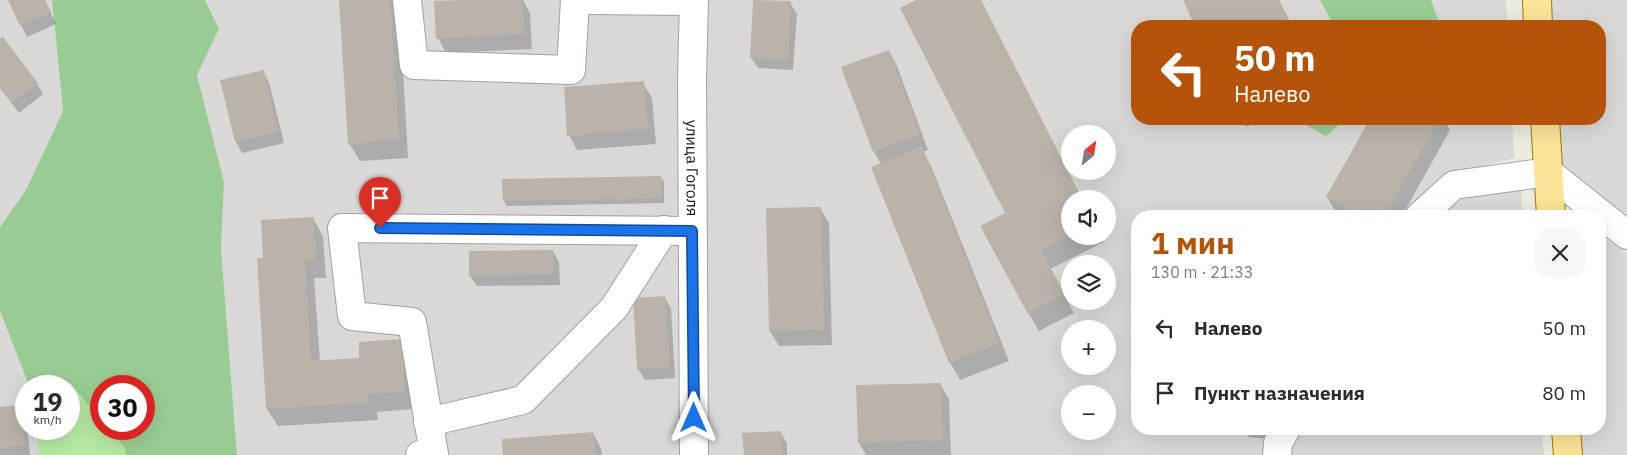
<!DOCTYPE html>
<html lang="ru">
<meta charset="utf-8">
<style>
body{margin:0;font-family:"IBM Plex Sans",sans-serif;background:#f7f7f7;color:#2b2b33;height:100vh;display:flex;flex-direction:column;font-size:19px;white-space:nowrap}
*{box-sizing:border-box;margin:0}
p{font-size:16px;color:#7c7c81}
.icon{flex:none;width:28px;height:28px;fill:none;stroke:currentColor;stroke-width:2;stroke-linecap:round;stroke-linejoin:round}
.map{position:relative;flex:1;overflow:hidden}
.details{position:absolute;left:1131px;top:210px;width:475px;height:225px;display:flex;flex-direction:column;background:#fff;border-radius:20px;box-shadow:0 5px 20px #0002}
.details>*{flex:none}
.hud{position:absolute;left:1131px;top:20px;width:475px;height:105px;border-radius:20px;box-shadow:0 5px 20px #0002;background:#b45309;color:#fff;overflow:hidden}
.needle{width:32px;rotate:30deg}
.fabs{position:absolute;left:1061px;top:125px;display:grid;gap:10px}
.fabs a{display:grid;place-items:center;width:55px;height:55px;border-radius:50%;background:#fff;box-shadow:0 5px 20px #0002;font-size:25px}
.speed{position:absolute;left:15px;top:375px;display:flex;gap:10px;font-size:25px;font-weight:700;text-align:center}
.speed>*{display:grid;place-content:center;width:65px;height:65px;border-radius:50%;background:#fff;box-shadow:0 5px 20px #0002;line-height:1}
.speed small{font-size:12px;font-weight:400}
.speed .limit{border:8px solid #d22;background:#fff;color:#111}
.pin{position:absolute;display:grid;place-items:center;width:42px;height:42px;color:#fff;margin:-51px -21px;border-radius:50% 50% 50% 0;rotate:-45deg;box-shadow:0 0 5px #0007}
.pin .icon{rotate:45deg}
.me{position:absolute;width:55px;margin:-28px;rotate:0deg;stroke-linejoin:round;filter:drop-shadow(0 0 4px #0008)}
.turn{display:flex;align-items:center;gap:18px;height:105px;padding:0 20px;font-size:22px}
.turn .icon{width:65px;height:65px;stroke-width:2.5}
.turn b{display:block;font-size:35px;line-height:42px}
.round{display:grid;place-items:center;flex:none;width:52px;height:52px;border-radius:20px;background:#f7f7f7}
.summary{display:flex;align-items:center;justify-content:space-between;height:85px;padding:0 20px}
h1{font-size:30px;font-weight:800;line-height:38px;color:#b45309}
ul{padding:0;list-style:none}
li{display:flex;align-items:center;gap:15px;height:65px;padding:0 20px}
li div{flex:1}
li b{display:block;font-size:19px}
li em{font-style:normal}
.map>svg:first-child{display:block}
.residential{fill:#d9d8d7;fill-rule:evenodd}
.grass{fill:#b7e8a4}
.forest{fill:#99cc94}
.shadow{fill:#0003}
.building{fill:#b9b3a9}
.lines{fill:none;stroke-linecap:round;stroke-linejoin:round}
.minor-casing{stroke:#a1a1a1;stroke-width:30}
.major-casing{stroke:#907e01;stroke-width:30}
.minor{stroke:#fff;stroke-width:28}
.major{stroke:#fbe496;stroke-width:28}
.route-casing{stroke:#114b97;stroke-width:12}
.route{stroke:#1a73e8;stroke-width:9}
.labels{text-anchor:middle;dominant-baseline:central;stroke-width:4;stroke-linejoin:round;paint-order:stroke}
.street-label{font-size:16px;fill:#1a1a1a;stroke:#fff}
</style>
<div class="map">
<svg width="1627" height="455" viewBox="0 0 1627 455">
<rect width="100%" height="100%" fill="#ecebe0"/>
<g class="residential">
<path d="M0,0H52L63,111L26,190L0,227Z"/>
<path d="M205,0H688L689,455H237L221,248L224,182L197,75L219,29Z"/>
<path d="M702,0H1506L1508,26H1138V119H1512L1514,158L1459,172L1407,216H1138V429H1276L1268,455H703ZM1070,134H1108V171H1070ZM1070,199H1108V236H1070ZM1070,264H1108V301H1070ZM1070,329H1108V366H1070ZM1070,394H1108V431H1070Z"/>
<path d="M1542,0H1627V226L1548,165L1546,119H1600V26H1543Z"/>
<path d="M1520,181L1523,216H1430L1456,189Z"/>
<path d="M1600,234L1627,254V455H1580L1576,429H1600Z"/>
<path d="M0,311L28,383L26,429H35L39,455H0Z"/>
<path d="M1298,429H1542L1544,455H1287Z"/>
</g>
<path class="grass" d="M28,383H70L101,420V429H109L125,448L126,455H39L35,429H69V386H28Z"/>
<g class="forest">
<path d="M52,0H205L219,29L197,75L224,182L221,248L237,455H126L125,448L109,429H144V386H101V420L70,383H28L0,311V227L26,190L63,111Z"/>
<path d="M1320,0H1431L1440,26H1334Z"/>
<path d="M1306,119H1345L1326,136L1306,125Z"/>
</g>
<g class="shadow">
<path d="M9,0H45L56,24L27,37Z"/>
<path d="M341,0H399L408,158L360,161L349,143Z"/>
<path d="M487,0H523L530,13L532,49L446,53L438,38Z"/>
<path d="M919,0H981L1082,199H1070V236H1101L1104,242L1050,269L1074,313L1039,331L1029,314L1006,214Z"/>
<path d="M1184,0H1279L1292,26H1196Z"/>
<path d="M790,3L797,14L793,70L758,68L751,57Z"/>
<path d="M0,41L37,84L43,94L19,113L0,88Z"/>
<path d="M889,51L897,66L928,150L923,152L931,166L1009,361L960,380L950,362L881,164L874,152L843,68Z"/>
<path d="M263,72L269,82L284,143L242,153L236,142Z"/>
<path d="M643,83L652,98L656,144L577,150L569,135Z"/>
<path d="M1241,119H1264L1246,127Z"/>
<path d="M1371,119H1443L1450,130L1402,216H1344L1336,212L1327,197Z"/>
<path d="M660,177L664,182V203L507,206L504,201Z"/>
<path d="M820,208L829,223L832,345L779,346L770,331L768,209Z"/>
<path d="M313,218L323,236L326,278H314L320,361L361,359L401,340L414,409L377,412L378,420L278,426L267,409L265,259Z"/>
<path d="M553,251L559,262L560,285L477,286L470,276Z"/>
<path d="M665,298L671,308L675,378L645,380L638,369L634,299Z"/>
<path d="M940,384L949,399L951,455H866L859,443Z"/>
<path d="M21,407L26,415L30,455H0V408Z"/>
<path d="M1244,429H1278L1277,440L1249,437Z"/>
<path d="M780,432L787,443V455H745Z"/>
<path d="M593,433L601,448L602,455H505Z"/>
</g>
<g class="building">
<path d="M8,0H45L51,12L20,26Z"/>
<path d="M339,0H390L399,140L348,144Z"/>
<path d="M462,0H522L524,34L436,39L434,1Z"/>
<path d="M753,0L791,1L788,60L750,58Z"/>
<path d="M916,0H981L1082,199H1070V236L1041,251L1065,294L1028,314L980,226L1005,213L900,8Z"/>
<path d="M1183,0H1279L1291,26H1195Z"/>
<path d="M3,37L38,83L12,103L0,87V39Z"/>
<path d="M889,50L920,135L873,152L841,67Z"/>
<path d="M264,70L278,132L235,142L220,80Z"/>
<path d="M644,81L648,129L567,136L564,87Z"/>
<path d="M1370,119H1439L1385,216H1361L1326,197Z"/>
<path d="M922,146L999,343L949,363L871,167Z"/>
<path d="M661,176L662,198L503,201L502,179Z"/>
<path d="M821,207L824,330L769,331L766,208Z"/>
<path d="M314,217L316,260L305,261L311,361L359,358V342L402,339L405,392L368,394L369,403L266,409L257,258H263L261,220Z"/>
<path d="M553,250L554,274L469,276V251Z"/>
<path d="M665,296L670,367L637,369L633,298Z"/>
<path d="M941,383L943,440L858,443L856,385Z"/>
<path d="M22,405L24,446L0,447V407Z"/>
<path d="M781,431L783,455H744L742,433Z"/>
<path d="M593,432L596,455H503L502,439Z"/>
</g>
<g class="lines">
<g class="minor-casing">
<g id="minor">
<path d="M407,0L414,65L571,70L575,0"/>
<path d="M587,0L693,1"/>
<path id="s1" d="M694,0L692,77L694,455"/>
<path d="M1420,216L1454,185L1548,172L1627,235"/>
<path d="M428,422L523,400L614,308L664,230"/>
<path d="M420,455L434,454L412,322L352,316L342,228L692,231"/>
<path d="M1277,455L1278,443L1286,429"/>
</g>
</g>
<g class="major-casing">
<g id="major">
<path d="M1537,0L1538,26"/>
<path d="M1545,119L1551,216"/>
<path d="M1566,429L1568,455"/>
</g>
</g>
<use href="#minor" class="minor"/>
<use href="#major" class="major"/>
</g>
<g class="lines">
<g class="route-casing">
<path id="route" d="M380,228L692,231L694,418"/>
</g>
<use href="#route" class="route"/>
</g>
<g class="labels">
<g class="street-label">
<text stroke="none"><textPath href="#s1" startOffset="168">улица Гоголя</textPath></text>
</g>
</g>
</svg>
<div class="fabs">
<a><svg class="needle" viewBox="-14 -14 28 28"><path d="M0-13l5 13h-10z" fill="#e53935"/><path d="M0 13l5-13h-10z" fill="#7c7c81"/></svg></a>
<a><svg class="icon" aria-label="sound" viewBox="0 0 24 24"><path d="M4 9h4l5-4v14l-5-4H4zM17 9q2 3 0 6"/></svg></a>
<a><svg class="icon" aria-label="layers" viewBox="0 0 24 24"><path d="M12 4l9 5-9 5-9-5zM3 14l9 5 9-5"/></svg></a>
<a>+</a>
<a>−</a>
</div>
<div class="speed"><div>19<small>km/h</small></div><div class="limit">30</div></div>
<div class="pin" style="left:380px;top:228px;background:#d93025"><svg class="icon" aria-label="arrive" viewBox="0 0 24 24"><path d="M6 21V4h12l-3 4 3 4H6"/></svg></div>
<svg class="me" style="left:694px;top:418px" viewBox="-20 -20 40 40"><path d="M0-17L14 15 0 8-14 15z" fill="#1a73e8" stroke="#fff" stroke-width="4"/></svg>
<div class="hud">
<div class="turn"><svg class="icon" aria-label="left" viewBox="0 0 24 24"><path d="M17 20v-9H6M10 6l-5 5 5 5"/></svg><div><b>50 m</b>Налево</div></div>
</div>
<section class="details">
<div class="summary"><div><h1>1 мин</h1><p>130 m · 21:33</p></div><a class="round"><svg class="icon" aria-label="close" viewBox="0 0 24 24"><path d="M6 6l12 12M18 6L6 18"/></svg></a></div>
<ul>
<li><svg class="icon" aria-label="left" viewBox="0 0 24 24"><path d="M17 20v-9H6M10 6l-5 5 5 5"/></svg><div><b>Налево</b></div><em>50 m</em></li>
<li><svg class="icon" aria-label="arrive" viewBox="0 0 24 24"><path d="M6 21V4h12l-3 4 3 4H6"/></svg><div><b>Пункт назначения</b></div><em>80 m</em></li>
</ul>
</section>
</div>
